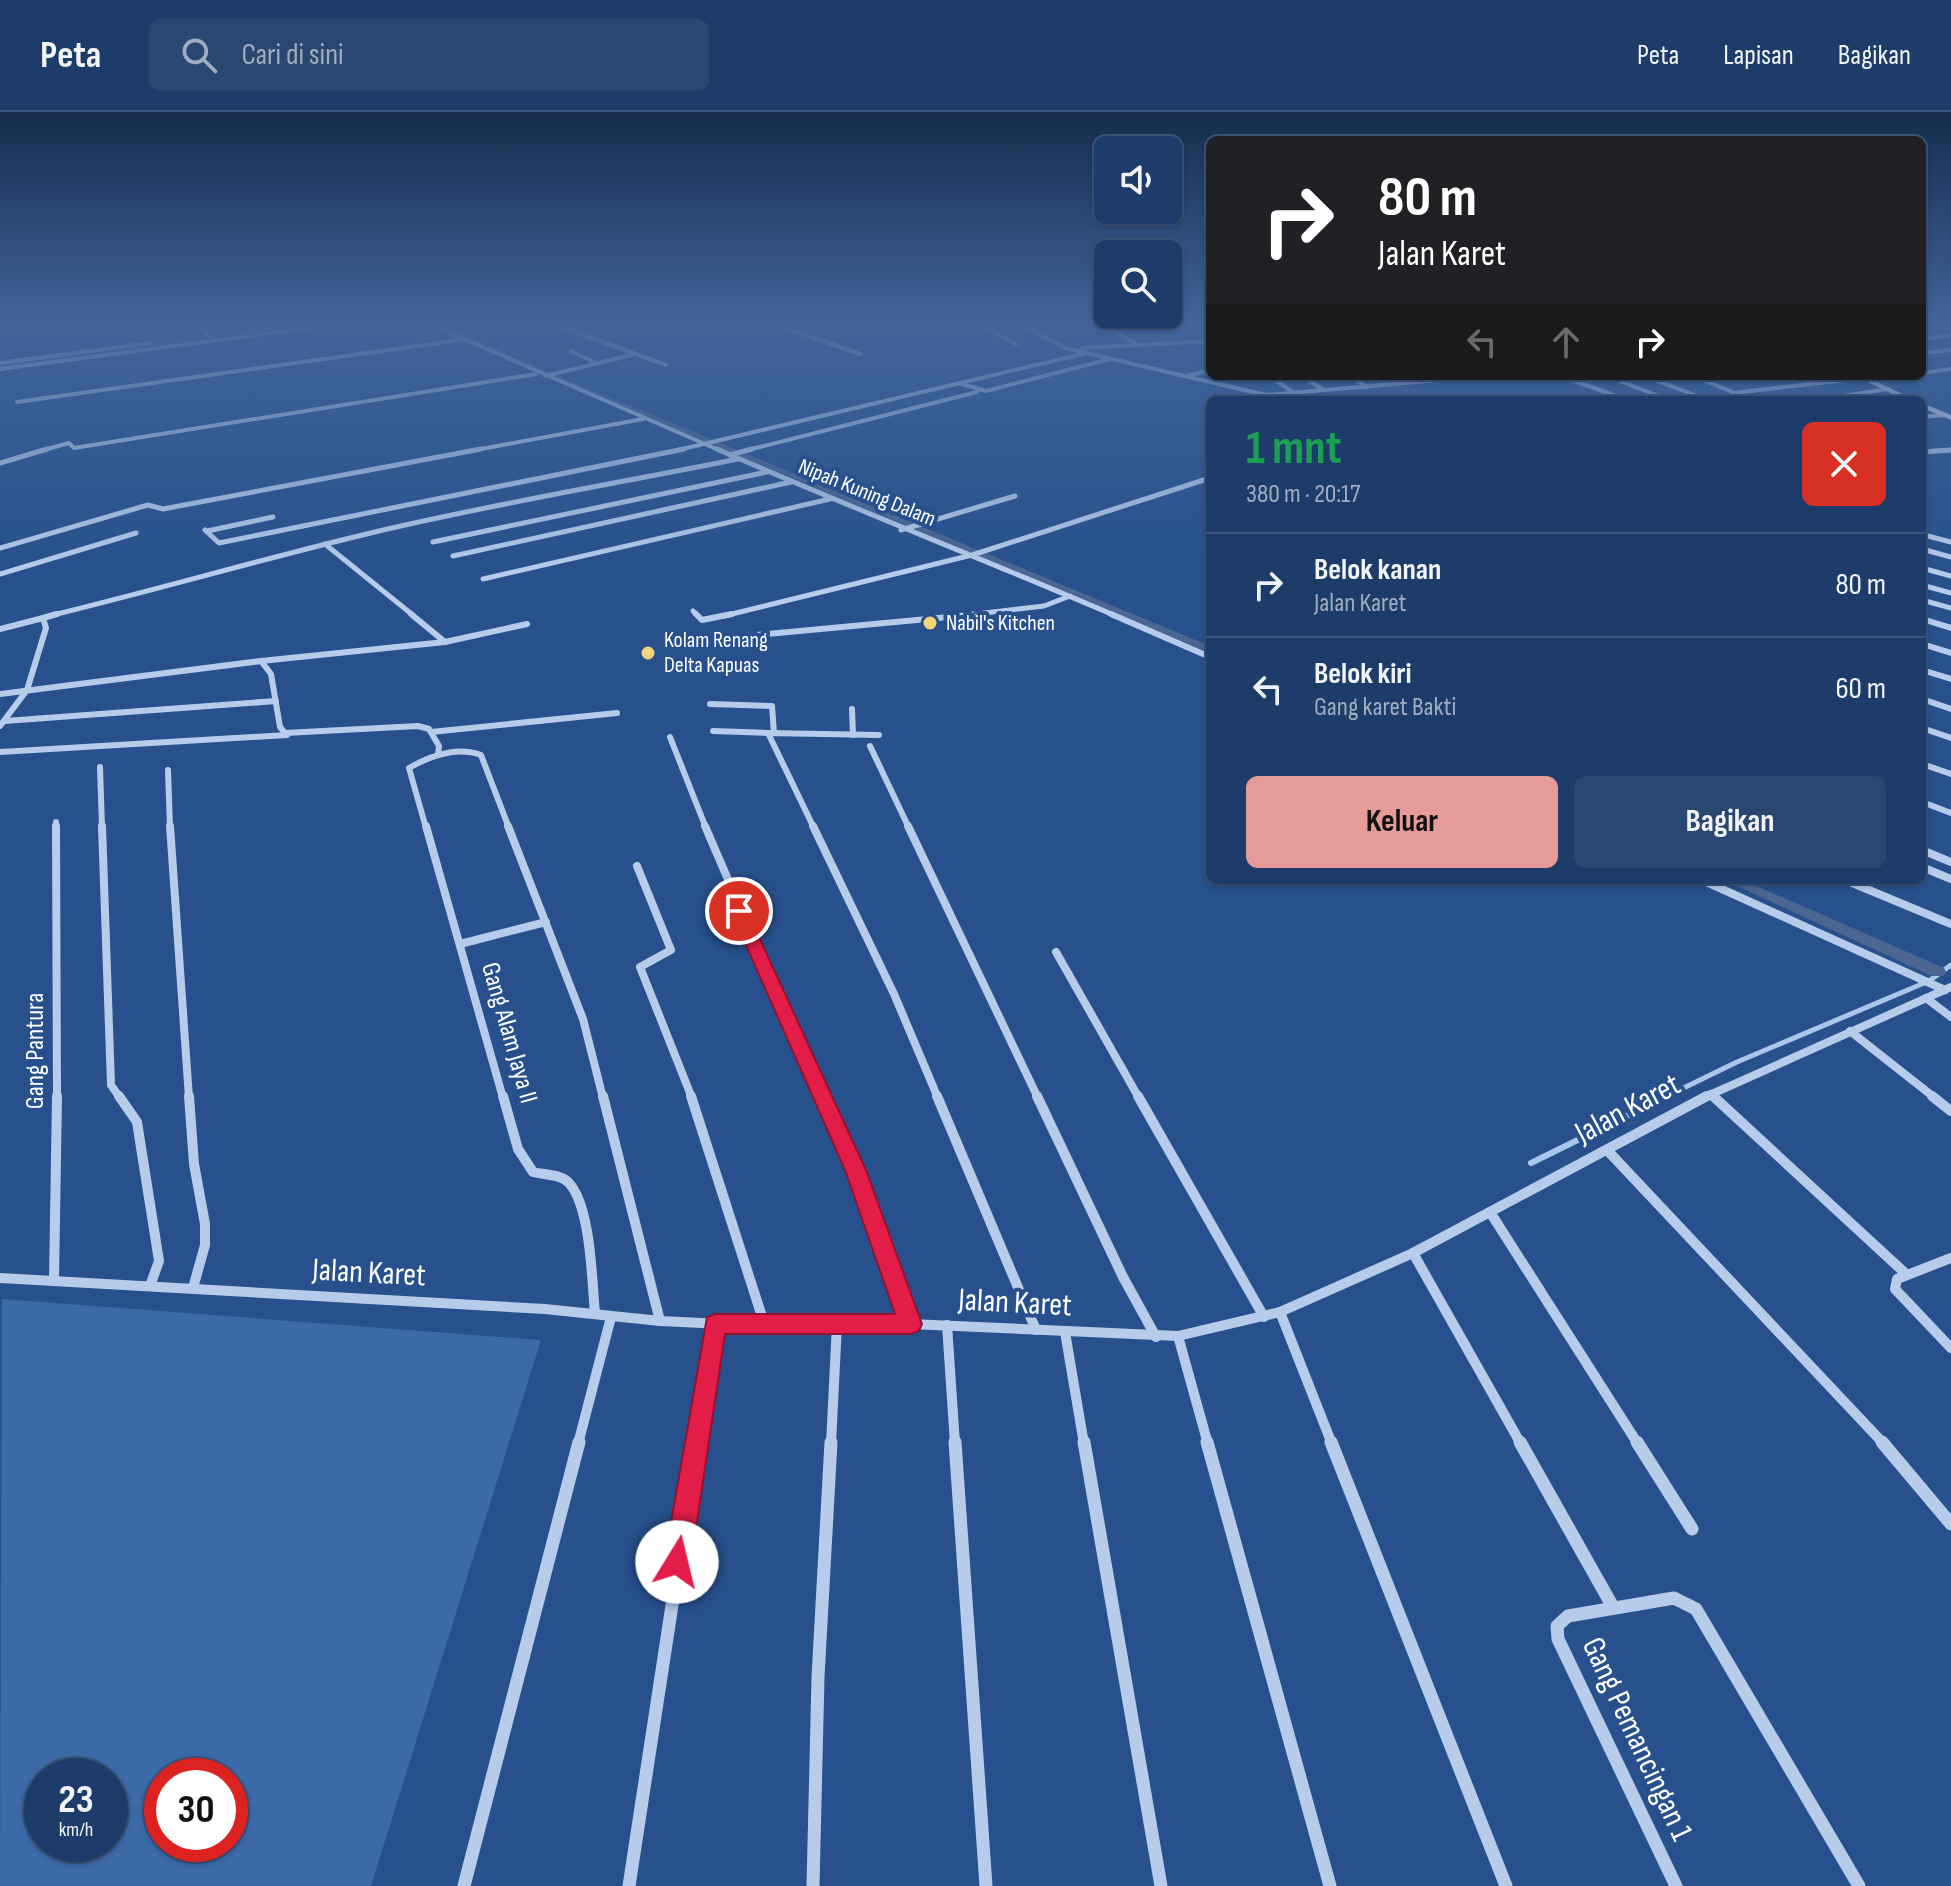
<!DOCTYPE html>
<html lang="id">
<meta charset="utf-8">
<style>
body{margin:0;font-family:"Sofia Sans Condensed",sans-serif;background:#2a4771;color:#f1f3f6;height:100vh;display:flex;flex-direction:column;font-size:30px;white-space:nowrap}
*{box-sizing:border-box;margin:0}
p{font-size:26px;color:#a0adc0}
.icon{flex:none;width:44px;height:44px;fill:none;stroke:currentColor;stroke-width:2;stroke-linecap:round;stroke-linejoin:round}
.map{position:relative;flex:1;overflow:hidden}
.sheet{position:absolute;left:1206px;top:284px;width:720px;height:488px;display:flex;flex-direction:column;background:#1d3c69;border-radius:12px;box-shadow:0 2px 6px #0004,0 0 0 2px #3b567d}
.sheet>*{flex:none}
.banner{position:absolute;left:1206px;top:24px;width:720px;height:244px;border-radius:12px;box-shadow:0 2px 6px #0004,0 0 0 2px #3b567d;background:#202124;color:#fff;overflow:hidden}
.buttons{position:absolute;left:1094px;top:24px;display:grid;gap:16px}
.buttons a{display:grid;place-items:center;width:88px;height:88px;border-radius:12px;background:#1d3c69;box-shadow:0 2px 6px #0004,0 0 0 2px #3b567d;font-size:40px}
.speed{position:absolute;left:24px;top:1646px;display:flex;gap:16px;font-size:40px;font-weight:700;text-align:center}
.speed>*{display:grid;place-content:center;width:104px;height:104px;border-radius:50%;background:#1d3c69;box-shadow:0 2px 6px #0004,0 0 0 2px #3b567d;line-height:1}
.speed small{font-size:20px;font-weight:400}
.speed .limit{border:12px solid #d22;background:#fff;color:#111}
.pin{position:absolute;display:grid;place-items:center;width:68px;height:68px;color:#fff;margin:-34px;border:4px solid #fff;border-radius:50%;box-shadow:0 2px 8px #0007}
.me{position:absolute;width:88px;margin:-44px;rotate:9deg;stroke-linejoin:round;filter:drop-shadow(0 0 6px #0008)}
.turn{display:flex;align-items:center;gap:28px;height:168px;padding:0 40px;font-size:36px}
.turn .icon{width:104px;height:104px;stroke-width:2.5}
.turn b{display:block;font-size:56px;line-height:68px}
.lanes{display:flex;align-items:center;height:76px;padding:0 40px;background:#0003;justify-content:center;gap:40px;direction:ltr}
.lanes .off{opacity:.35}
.round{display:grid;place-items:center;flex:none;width:84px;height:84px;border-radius:12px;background:#2a4771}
.overview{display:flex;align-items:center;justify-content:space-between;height:136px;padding:0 40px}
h1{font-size:48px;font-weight:700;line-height:60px;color:#1e9e55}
.cta{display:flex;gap:16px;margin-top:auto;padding:16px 40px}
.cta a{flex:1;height:92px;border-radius:12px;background:#e69b98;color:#111;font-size:32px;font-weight:700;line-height:92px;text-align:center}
.cta a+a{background:#2a4771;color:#f1f3f6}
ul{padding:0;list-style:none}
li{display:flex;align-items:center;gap:24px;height:104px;padding:0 40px;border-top:2px solid #3b567d}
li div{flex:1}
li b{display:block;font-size:30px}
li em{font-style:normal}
header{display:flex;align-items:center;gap:48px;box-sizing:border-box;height:112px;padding:0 40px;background:#1d3c69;border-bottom:2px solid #3b567d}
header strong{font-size:38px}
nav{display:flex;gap:44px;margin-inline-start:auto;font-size:28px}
.search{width:560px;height:72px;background:#2a4771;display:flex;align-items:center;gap:20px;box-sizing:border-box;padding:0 28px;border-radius:12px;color:#a0adc0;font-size:30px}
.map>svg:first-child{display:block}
.green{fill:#3c69a8;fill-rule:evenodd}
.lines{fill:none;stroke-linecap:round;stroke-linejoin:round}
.stream-far1{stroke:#aac6ea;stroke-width:5}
.stream{stroke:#aac6ea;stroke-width:6}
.canal{fill:#4a6691;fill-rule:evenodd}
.river{fill:#4a6691;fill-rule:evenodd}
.street-far5{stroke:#b6ccea;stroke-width:4}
.street-far4{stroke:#b6ccea;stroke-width:5}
.street-far3{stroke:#b6ccea;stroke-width:6}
.street-far2{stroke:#b6ccea;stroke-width:8}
.street-far1{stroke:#b6ccea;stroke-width:10}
.street{stroke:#b6ccea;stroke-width:13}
.secondary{fill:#e0eaf8;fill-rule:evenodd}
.route{fill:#e11d48;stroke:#92132f;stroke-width:2}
.poi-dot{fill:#f2d47b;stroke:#27508c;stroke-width:3}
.labels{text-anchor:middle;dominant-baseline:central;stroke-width:8;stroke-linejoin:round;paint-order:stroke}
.far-street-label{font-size:22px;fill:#fff;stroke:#27508c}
.far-poi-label{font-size:22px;fill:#fff;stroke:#27508c;text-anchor:start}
.street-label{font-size:26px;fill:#fff;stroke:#27508c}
.near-street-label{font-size:32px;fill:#fff;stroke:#27508c}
</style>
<header>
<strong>Peta</strong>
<div class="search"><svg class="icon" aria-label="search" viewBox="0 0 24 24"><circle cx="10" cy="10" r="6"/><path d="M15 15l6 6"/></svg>Cari di sini</div>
<nav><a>Peta</a><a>Lapisan</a><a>Bagikan</a></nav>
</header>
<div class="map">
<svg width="1951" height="1774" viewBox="0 0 1951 1774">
<rect width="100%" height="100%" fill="#27508c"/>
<path class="green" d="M2,1187L541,1228L371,1774H0ZM42,1664H110V1732H42ZM162,1664H230V1732H162Z"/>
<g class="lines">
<path class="stream-far1" d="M1663,986L1737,950L1929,869L1951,853"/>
<path class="stream" d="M1531,1051L1667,984"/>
<g class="canal">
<path d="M430,209H439L525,250L1210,534V541L521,252Z"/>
<path d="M1724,768H1743L1944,856L1946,860L1944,864H1932Z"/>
</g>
<path class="river" d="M315,209H348L0,259V251Z"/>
<g class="street-far5">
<path d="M195,209L209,224"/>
<path d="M423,209L721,339"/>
<path d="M766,209L860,242"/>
<path d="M974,209L1016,232"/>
<path d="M1015,209L1065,236L1266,283L1486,264"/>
<path d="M1096,209L1137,232"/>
<path d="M1195,209L1210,218"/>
<path d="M1922,211L1931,209"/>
<path d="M562,215L666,253"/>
<path d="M251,218L316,209"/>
<path d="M1922,227L1951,223"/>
<path d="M1082,236L1210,229"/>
<path d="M571,239L596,251"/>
<path d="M1922,241L1951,238"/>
<path d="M0,251L150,231"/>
<path d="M0,257L362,209"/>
<path d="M1922,261L1951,257"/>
<path d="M545,264L636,242"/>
<path d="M1187,264L1210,258"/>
<path d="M1269,264L1294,281"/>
<path d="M1301,264L1324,278"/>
<path d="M1349,264L1367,275"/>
<path d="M1607,264L1669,288"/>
<path d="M1644,264L1708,288"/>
<path d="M1693,264L1752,288"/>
<path d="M1569,267L1627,288"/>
<path d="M1705,268L1740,264"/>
<path d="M1866,268L1896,264"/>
<path d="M958,271L986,279L1110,247"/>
<path d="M1733,281L1864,266"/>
<path d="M1817,288L1888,277"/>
<path d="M17,290L460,228"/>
<path d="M1922,305L1944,303"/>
<path d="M40,339L69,331L74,336L536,262"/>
<path d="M470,339L643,307"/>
<path d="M674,339L1082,242"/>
<path d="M744,339L977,280"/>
<path d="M1931,339L1951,338"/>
</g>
<g class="street-far4">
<path d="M717,337C849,395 983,447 1116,504"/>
<path d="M1922,340L1951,338"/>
<path d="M730,343L752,337"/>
<path d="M0,351L47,337"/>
<path d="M205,418L219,431L684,337"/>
<path d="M901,418L1015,384"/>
<path d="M207,419L273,405"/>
<path d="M1924,423L1951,430"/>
<path d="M433,430L767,360"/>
<path d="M325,432L414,504"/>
<path d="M0,436L148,393L163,397L481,337"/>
<path d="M1922,437L1951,445"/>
<path d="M453,444L791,370"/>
<path d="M1922,456L1951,464"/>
<path d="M0,462L136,421"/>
<path d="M483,467L830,387"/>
<path d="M1922,473L1951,481"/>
<path d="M1922,488L1951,496"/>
<path d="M693,499L698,504"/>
<path d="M49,504C160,477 269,445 379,419C498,391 619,371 738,347"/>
<path d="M724,504L972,443L1210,366"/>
<path d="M959,504L1044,494L1070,484"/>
</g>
<g class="street-far3">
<path d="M411,502L445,530"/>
<path d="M696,502L702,508L732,502"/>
<path d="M1111,502L1210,545"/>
<path d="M43,506L57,502"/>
<path d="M1922,507L1951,516"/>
<path d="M0,517L43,506L46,516L27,578L0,614"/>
<path d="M713,527L981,502"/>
<path d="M1922,532L1951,541"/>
<path d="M261,549L445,530L527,512"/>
<path d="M1922,558L1951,567"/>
<path d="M0,582L261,549L271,562L280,615L285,621L418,614L429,617L439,634L438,643"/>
<path d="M1922,587L1951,597"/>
<path d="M710,592L772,594L774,621"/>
<path d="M852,597L853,623"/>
<path d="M5,609L276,589"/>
<path d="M1922,616L1951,626"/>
<path d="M713,619L768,621"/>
<path d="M431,620L617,601"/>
<path d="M670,625L706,716"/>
<path d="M870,634L909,716"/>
<path d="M0,640L287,623"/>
<path d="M1922,652L1951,662"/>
<path d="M100,655L102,716"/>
<path d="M168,658L170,716"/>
<path d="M1922,690L1951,701"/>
<path d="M56,710V716"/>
<path d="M426,716L409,656C430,644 457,634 481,643L509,716"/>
<path d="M814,716L768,621L879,623"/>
</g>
<g class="street-far2">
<path d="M56,714L57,986"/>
<path d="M102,714L111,973L120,986"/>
<path d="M170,714L189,986"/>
<path d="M426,714L503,986"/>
<path d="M508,714L583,907L603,986"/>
<path d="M705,714L822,986"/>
<path d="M813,714L894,882L938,986"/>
<path d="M908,714L1038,986"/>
<path d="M1922,738L1951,750"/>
<path d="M637,754L671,838L640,855L692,986"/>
<path d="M1922,755L1951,767"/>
<path d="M1702,768L1945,878"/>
<path d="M1845,768L1951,812"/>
<path d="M460,832L546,810"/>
<path d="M1056,840L1139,986"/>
<path d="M1926,886L1951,905"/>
<path d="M1850,919L1935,986"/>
<path d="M1711,982L1715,986"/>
<path d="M1703,986L1951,875"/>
</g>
<g class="street-far1">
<path d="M119,984L137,1010L159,1149L150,1174"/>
<path d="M189,984L194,1052L205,1112V1133L193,1176"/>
<path d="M503,984L518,1037L533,1060C544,1063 561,1062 569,1071C591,1095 592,1170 595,1202"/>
<path d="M603,984L660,1209"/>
<path d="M691,984L765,1214"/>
<path d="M821,984L910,1212"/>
<path d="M937,984L1036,1218"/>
<path d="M1037,984L1123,1165L1156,1225"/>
<path d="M1138,984L1264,1205"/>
<path d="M1713,984L1906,1162"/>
<path d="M1932,984L1951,999"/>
<path d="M1607,1038L1884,1332"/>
<path d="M1490,1100L1638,1332"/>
<path d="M1413,1141L1521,1332"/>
<path d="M1951,1146L1897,1167L1895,1177L1951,1236"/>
<path d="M0,1166L545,1197L660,1209L765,1214L910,1212L1178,1224L1280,1200L1413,1141L1707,984"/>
<path d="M54,1168L57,984"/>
<path d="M1280,1200L1332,1332"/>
<path d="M947,1213L955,1332"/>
<path d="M1065,1220L1084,1332"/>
<path d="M1178,1224L1208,1332"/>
<path d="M578,1332L611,1205"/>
<path d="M697,1332L715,1212"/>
<path d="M831,1332L837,1212"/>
</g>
<g class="street">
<path d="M955,1330L986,1774"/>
<path d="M1084,1330L1161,1774"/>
<path d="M1207,1330L1330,1774"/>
<path d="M1331,1330L1506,1774"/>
<path d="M1520,1330L1613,1495"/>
<path d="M1637,1330L1692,1417"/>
<path d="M1882,1330L1951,1412"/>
<path d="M464,1774L579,1330"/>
<path d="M629,1774L697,1330"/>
<path d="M813,1774L818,1565L831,1330"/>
<path d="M1676,1774L1558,1527L1557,1514L1568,1504L1674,1486L1696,1497L1859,1774"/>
</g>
<g class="secondary">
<path d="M1855,264H1865L1915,288H1905Z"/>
<path d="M1922,291L1951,303V308L1922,296Z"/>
</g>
</g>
<linearGradient id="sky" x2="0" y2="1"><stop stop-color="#152c4d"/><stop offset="0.46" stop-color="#416499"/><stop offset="1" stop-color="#416499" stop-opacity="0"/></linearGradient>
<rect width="1951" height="458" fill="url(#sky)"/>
<path class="route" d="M739,793L747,799L866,1058L922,1212L919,1219L910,1222H725L691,1450L687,1460L677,1464L668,1460L664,1450L707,1205L715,1202H895L845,1058L731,799Z"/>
<g class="poi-dot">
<circle cx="930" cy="511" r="8"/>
<circle cx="648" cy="541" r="8"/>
</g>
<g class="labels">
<g class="far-street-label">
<text transform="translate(867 381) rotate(22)">Nipah Kuning Dalam</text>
</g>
<g class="far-poi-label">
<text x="946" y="511">Nabil's Kitchen</text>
<text x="664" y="528">Kolam Renang<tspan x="664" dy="25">Delta Kapuas</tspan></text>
</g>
<g class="street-label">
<text transform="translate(509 921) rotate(74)">Gang Alam Jaya II</text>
<text transform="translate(35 939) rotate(-90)">Gang Pantura</text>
</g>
<g class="near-street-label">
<text transform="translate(1628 997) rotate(-28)">Jalan Karet</text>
<text transform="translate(369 1161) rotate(3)">Jalan Karet</text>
<text transform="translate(1015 1191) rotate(3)">Jalan Karet</text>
<text transform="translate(1637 1627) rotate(65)">Gang Pemancingan 1</text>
</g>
</g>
</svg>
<div class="buttons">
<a><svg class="icon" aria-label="sound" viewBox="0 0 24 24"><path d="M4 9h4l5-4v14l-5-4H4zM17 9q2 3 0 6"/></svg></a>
<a><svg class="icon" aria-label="search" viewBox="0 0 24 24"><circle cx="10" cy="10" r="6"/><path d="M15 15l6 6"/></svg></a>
</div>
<div class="speed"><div>23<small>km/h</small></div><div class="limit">30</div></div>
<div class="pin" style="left:739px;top:799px;background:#d93025"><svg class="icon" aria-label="arrive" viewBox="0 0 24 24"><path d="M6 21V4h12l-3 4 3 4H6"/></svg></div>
<svg class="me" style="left:677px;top:1450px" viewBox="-20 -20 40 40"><circle r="19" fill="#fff"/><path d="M0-13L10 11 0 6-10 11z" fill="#e11d48"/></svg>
<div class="banner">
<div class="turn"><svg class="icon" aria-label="right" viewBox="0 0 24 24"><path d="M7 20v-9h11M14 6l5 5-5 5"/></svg><div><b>80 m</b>Jalan Karet</div></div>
<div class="lanes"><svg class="icon off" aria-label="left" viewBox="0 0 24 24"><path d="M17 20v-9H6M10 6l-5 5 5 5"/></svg><svg class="icon off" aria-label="ahead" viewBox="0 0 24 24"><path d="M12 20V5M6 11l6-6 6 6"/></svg><svg class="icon" aria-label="right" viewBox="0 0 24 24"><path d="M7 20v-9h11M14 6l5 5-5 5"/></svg></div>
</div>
<section class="sheet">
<div class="overview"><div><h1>1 mnt</h1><p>380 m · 20:17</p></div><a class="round" style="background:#d93025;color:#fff"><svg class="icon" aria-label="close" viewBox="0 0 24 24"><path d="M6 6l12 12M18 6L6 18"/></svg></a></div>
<ul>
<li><svg class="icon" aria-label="right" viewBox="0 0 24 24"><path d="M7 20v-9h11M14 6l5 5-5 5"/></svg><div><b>Belok kanan</b><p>Jalan Karet</p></div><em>80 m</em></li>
<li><svg class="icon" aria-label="left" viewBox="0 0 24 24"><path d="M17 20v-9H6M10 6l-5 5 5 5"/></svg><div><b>Belok kiri</b><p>Gang karet Bakti</p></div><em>60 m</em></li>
</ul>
<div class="cta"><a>Keluar</a><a>Bagikan</a></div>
</section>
</div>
